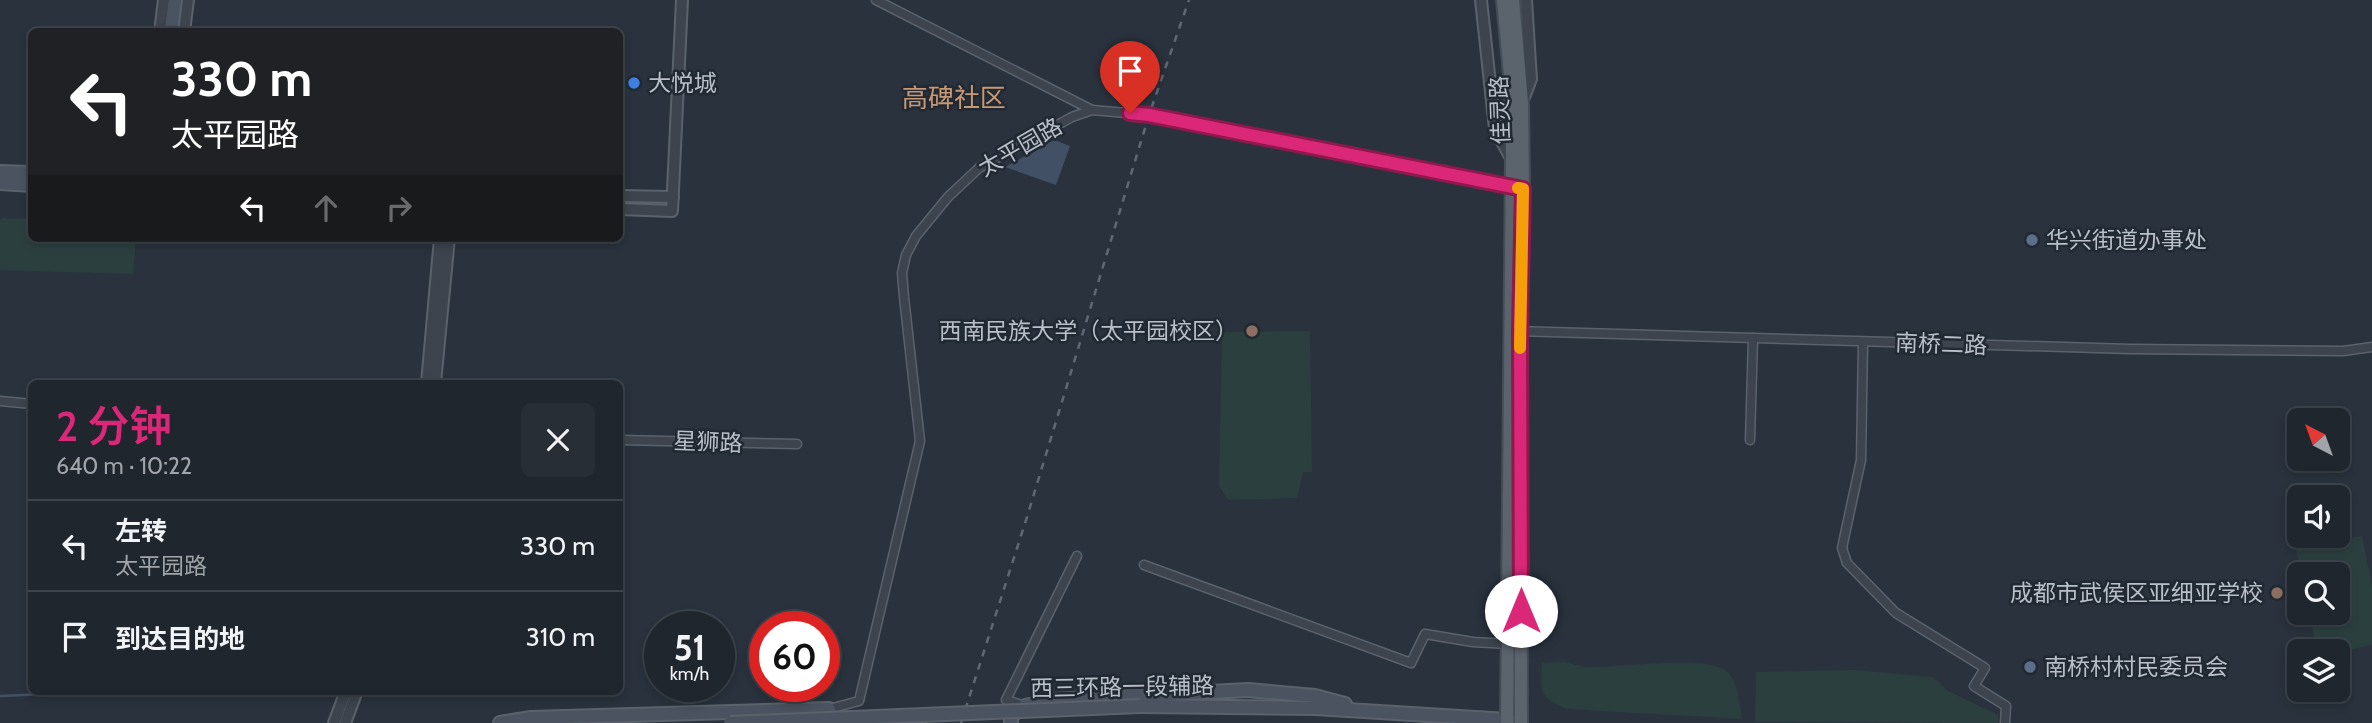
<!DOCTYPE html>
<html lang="zh">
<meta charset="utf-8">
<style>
body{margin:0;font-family:Cabin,"Noto Sans SC",sans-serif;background:#272e36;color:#f1f3f6;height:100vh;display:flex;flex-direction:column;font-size:26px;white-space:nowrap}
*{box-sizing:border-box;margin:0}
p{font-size:23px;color:#a1a5aa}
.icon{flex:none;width:38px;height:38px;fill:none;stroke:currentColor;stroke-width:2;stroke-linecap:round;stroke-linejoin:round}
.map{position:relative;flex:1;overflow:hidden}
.sheet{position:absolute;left:28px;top:380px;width:595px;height:315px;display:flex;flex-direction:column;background:#1f262e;border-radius:10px;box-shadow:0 4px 10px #0003,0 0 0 2px #3c434a}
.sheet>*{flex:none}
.banner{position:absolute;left:28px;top:28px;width:595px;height:214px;border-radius:10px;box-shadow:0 4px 10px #0003,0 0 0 2px #3c434a;background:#202124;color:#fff;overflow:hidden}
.needle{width:46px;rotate:319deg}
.fabs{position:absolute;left:2287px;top:408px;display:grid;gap:14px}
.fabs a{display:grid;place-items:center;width:63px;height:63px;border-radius:10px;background:#1f262e;box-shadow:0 4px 10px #0003,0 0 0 2px #3c434a;font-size:35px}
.speed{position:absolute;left:644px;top:611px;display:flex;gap:14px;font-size:35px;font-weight:700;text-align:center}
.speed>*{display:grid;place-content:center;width:91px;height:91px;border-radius:50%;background:#1f262e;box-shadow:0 4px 10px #0003,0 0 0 2px #3c434a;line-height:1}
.speed small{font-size:18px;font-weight:400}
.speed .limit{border:10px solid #d22;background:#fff;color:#111}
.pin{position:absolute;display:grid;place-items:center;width:60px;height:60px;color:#fff;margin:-72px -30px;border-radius:50% 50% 50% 0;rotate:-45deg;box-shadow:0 0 7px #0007}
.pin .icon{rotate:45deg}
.me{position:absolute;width:77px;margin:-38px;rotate:0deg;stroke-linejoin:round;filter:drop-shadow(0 0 5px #0008)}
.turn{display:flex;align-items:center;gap:24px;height:147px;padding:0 28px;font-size:32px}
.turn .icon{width:91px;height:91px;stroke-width:2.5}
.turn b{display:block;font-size:49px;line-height:60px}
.lanes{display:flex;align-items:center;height:66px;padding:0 28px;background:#0003;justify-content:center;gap:35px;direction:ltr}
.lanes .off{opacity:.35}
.round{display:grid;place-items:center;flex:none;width:74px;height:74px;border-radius:10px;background:#272e36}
.headline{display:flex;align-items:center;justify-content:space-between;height:119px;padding:0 28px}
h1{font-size:42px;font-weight:600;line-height:52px;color:#db2777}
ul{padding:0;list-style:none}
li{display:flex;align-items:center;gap:21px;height:91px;padding:0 28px;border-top:2px solid #3c434a}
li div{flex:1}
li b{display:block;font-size:26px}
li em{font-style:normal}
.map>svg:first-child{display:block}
.green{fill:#2c3f3f}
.water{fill:#415064}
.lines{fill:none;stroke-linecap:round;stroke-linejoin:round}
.stream{stroke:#415064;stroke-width:2.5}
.minor-casing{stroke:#5b626b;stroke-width:11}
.tertiary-casing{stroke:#5b626b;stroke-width:14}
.secondary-casing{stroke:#5b626b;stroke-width:16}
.primary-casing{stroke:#464d57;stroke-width:16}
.minor{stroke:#3d444e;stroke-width:8}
.tertiary{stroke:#3d444e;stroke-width:10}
.secondary{stroke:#4b5360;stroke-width:12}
.primary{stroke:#5b636d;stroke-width:12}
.rail{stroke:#5f6874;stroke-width:2.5;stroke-dasharray:7 7;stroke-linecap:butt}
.secondary-bridge-casing{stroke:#5b626b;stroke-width:16;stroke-linecap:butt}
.secondary-bridge{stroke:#4b5360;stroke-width:12}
.route-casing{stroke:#8e194d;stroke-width:18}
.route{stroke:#db2777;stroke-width:12}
.slow{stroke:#f59e0b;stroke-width:12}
.shop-dot{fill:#3f7fe0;stroke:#212933;stroke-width:2.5}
.service-dot{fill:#5c6f8a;stroke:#212933;stroke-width:2.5}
.education-dot{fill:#8d6e63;stroke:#212933;stroke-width:2.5}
.labels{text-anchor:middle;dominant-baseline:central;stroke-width:5;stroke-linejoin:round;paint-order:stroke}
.poi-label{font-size:23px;fill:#b9bfc8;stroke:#212933;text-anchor:start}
.street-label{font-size:23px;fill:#b9bfc8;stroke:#212933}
.quarter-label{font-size:26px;fill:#c89774;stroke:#212933}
</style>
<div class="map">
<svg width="2372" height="723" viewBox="0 0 2372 723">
<rect width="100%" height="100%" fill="#29323d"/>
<g class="green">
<path d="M3,218L31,219L32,238H136L133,274L0,270V220Z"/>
<path d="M1310,331L1312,472H1303L1297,498L1228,500L1219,486L1222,332Z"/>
<path d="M2362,536L2372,586V645L2338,652L2317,651L2309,613L2338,612V574H2301L2296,549Z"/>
<path d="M1564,662C1573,664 1582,667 1591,667C1621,667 1699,656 1723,669C1739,679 1739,702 1742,719L1567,709C1539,698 1540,691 1542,663Z"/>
<path d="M1854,670L1933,677L1948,691L1998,715V723L1755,722L1756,672Z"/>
</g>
<path class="water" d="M1054,140L1070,146L1056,185L1005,167Z"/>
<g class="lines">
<path class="stream" d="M0,696L117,691"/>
<g class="minor-casing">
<g id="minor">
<path d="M876,0L1092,110"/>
<path d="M1518,331L2130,349L2343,351L2372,347"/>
<path d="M1863,342L1861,460L1842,548L1847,563L1896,613L1985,668L1974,686L2006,706L2005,723"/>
<path d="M0,401L32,404"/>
<path d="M620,440L797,444"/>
<path d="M1750,440L1753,338"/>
<path d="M1144,565L1411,663L1425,634L1473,642L1508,644"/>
<path d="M1025,706L1006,700L1077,556"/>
<path d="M829,709L859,701L920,441L904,297L902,273L906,255L916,236L948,197L979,168L1072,117L1092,110L1149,115L1513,187"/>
</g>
</g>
<g class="tertiary-casing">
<g id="tertiary">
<path d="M1481,0L1495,129L1512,160"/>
<path d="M160,32L164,0"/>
<path d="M184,32L188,0"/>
<path d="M1523,100L1531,79L1526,0"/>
<path d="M620,196L673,197"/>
<path d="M620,209L672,211L682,0"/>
<path d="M427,383L440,238"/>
<path d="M435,383L449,238"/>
<path d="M334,723L346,691"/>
<path d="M345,723L357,691"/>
</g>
</g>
<g class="secondary-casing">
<g id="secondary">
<path d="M171,32L175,0"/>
<path d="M0,172L32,173"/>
<path d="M0,183L32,185"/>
<path d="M1140,706L1315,708L1508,720L1514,723"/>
<path d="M500,723L531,718L829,709L828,723"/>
<path d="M1011,723V716L1025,706L1054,700L1248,690L1315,696L1345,704"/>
</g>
</g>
<g class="primary-casing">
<g id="primary">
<path d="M1503,0L1511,85L1512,160L1507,723"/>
<path d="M1513,0L1522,102L1523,189L1520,331L1521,723"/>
</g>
</g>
<use href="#minor" class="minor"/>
<use href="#tertiary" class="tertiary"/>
<use href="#secondary" class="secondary"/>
<use href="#primary" class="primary"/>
<path class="rail" d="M961,723L1027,517L1149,115L1189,0"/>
<g class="secondary-bridge-casing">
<path id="secondary-bridge" d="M730,723L1140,706"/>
</g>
<use href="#secondary-bridge" class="secondary-bridge"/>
</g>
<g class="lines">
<g class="route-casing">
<path id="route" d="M1130,113L1149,115L1523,189L1520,331L1521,611"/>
</g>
<use href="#route" class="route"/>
<path class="slow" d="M1518,188L1523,189L1520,348"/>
</g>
<circle class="shop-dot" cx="634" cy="83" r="7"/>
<g class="service-dot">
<circle cx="2032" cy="240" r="7"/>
<circle cx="2030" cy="667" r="7"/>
</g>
<g class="education-dot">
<circle cx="1252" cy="331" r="7"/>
<circle cx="2277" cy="593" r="7"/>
</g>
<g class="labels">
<g class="poi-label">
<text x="648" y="83">大悦城</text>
<text x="2046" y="240">华兴街道办事处</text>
<text x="1238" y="331" text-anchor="end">西南民族大学（太平园校区）</text>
<text x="2263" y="593" text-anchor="end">成都市武侯区亚细亚学校</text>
<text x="2044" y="667">南桥村村民委员会</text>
</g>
<g class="street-label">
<text transform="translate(1500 110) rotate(-92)">佳灵路</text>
<text transform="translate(1020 147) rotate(-30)">太平园路</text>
<text transform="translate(1941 344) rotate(2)">南桥二路</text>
<text transform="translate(708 442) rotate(2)">星狮路</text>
<text transform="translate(1122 687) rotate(-1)">西三环路一段辅路</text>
</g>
<g class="quarter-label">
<text x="954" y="98">高碑社区</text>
</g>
</g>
</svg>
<div class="fabs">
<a><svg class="needle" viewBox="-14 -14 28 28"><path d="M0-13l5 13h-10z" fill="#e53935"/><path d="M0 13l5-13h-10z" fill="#a1a5aa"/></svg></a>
<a><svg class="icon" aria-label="sound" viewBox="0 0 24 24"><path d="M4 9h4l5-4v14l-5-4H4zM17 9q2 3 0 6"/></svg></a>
<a><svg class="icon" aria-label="search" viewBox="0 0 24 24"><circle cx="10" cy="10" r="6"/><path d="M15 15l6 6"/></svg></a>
<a><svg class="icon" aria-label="layers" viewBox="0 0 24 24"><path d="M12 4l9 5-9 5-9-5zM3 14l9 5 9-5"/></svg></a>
</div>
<div class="speed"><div>51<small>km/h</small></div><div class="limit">60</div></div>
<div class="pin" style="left:1130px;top:113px;background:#d93025"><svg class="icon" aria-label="arrive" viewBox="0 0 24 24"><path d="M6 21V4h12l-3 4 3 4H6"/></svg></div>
<svg class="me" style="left:1521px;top:611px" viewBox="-20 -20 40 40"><circle r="19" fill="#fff"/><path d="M0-13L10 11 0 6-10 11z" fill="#db2777"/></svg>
<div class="banner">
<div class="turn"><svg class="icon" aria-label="left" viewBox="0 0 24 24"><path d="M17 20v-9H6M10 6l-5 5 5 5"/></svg><div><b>330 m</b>太平园路</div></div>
<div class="lanes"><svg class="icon" aria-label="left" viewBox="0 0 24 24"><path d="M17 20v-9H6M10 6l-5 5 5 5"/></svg><svg class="icon off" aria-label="ahead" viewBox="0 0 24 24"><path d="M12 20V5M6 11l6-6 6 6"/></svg><svg class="icon off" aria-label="right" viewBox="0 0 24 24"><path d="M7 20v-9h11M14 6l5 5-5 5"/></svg></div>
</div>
<section class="sheet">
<div class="headline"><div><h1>2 分钟</h1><p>640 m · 10:22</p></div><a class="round"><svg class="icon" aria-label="close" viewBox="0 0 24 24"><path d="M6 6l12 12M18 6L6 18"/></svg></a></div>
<ul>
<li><svg class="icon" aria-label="left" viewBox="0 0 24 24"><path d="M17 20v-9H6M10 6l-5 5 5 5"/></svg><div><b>左转</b><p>太平园路</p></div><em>330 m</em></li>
<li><svg class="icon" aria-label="arrive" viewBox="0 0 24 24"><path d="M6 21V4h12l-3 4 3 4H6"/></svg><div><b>到达目的地</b></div><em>310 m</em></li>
</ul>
</section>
</div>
